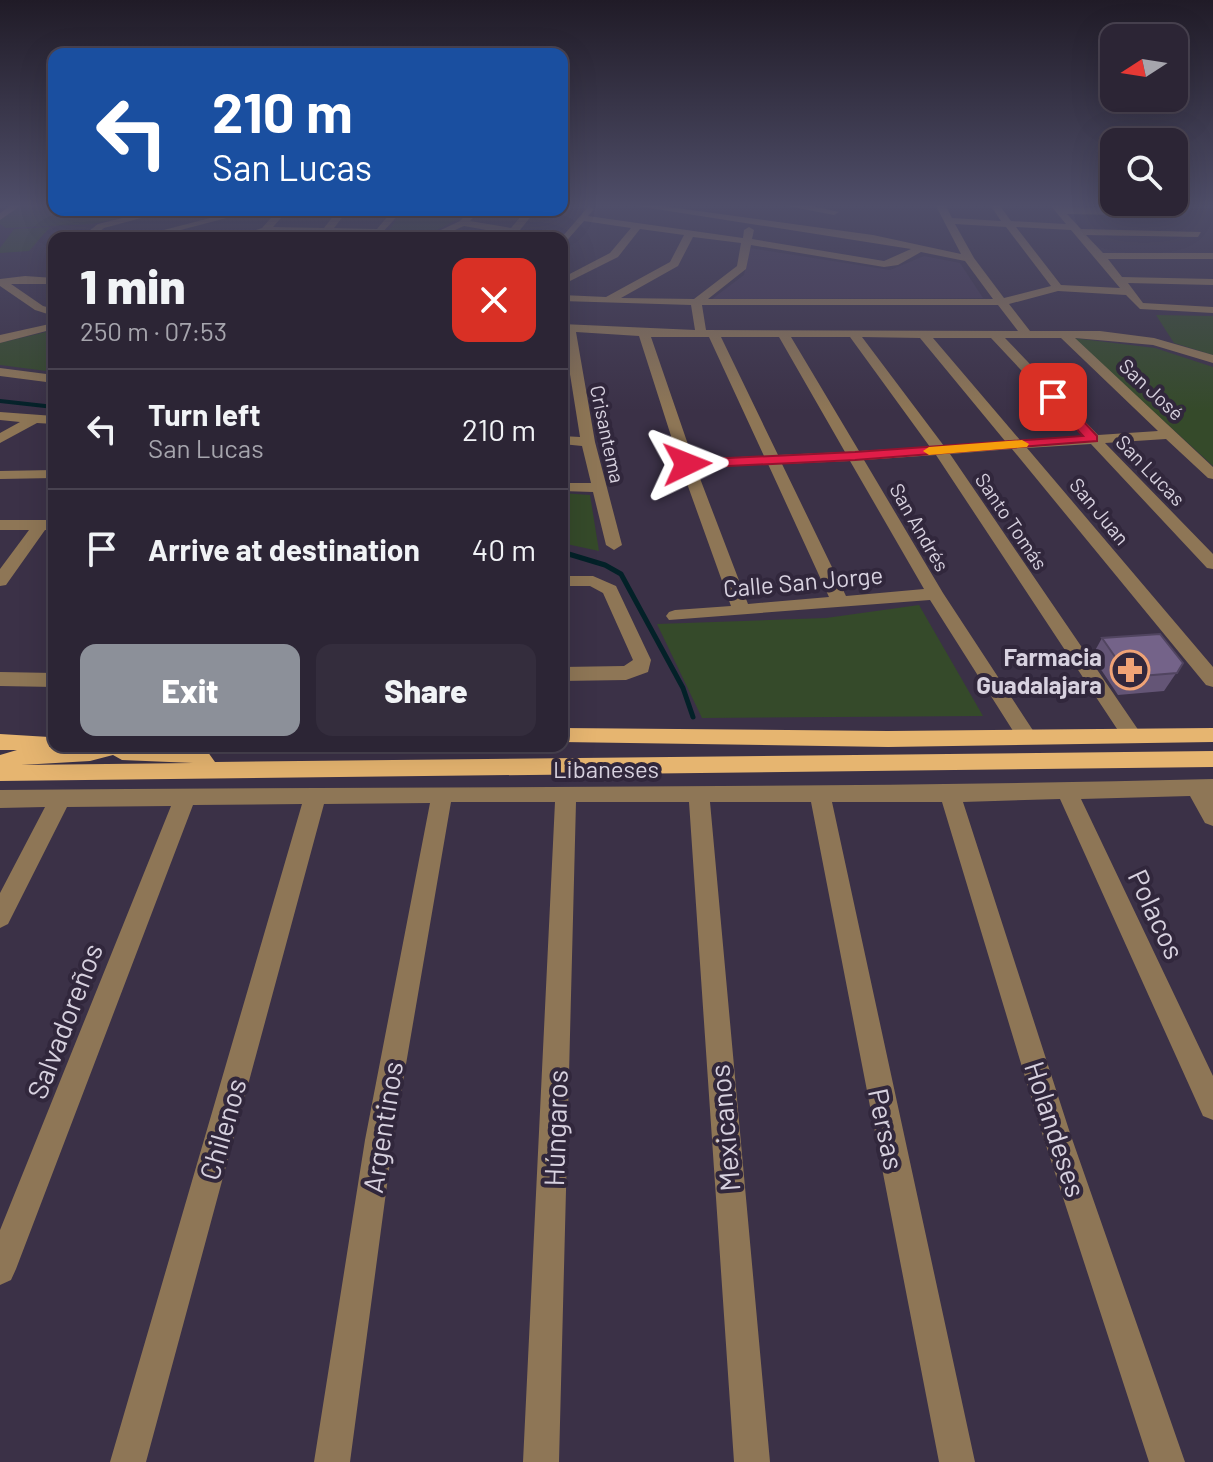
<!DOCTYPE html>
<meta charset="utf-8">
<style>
body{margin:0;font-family:Barlow,sans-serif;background:#342d3d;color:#f1f3f6;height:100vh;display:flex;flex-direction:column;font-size:30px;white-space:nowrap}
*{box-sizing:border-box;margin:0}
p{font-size:26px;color:#a6a5ad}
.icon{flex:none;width:44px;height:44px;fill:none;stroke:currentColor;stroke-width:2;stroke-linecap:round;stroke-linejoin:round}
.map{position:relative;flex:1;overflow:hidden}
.drawer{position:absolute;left:48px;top:232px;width:520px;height:520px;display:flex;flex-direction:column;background:#2c2535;border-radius:16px;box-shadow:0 8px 32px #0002,0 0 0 2px #484250}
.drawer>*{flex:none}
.guide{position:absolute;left:48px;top:48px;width:520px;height:168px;border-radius:16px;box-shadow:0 8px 32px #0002,0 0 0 2px #484250;background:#1a4fa0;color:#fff;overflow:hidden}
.needle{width:52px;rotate:258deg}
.fabs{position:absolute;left:1100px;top:24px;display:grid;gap:16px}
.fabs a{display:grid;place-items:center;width:88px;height:88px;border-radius:16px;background:#2c2535;box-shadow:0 8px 32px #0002,0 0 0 2px #484250;font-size:40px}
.pin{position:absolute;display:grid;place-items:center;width:68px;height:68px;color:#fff;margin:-34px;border-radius:16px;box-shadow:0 4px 12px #0006}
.me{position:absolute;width:88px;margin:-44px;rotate:88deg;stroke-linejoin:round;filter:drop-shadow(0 0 6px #0008)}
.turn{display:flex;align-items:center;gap:28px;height:168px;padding:0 32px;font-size:36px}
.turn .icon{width:104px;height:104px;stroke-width:2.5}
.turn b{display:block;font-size:56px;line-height:68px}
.round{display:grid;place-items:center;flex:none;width:84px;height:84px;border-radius:16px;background:#342d3d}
.summary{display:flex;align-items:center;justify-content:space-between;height:136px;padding:0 32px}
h1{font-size:48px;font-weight:800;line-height:60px}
.cta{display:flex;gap:16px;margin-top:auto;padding:16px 32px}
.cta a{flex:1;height:92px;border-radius:16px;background:#8c9099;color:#fff;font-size:32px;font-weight:800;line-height:92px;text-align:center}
.cta a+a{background:#342d3d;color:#f1f3f6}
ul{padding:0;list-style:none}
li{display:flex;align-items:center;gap:24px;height:120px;padding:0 32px;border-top:2px solid #484250}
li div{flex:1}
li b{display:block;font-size:30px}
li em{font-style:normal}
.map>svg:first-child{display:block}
.built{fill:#453854}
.green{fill:#354a2a}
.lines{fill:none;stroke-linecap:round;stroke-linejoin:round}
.stream-far1{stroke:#032128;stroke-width:4}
.stream{stroke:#032128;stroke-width:5}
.minor{fill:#8e7656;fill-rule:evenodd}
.major{fill:#e6b570;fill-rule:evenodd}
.wall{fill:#645576}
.building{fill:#746389;stroke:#514560;stroke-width:2}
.route{fill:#e11d48;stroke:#92132f;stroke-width:2}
.slow{fill:#f59e0b}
.labels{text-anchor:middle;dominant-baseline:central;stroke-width:8;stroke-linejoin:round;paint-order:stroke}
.far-street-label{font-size:20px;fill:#d7d1df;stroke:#31273c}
.street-label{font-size:24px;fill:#d7d1df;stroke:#31273c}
.poi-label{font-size:24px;font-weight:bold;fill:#d7d1df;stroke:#31273c;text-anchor:end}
.near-street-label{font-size:28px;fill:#d7d1df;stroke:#31273c}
</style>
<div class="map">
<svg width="1213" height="1462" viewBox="0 0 1213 1462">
<rect width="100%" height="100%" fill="#3b3147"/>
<path class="built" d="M750,248L890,270L924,256L960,263L983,298L712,299L744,275Z"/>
<g class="green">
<path d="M20,206H54V210H152L93,224L6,228L0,224V219Z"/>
<path d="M403,210H467C428,248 379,238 328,238L332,235L385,236Z"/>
<path d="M50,227L29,251L0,253V248L14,229Z"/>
<path d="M1156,315L1213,316V355L1174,343Z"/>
<path d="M54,330V372L0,365V343Z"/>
<path d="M1073,338L1155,348L1213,367V466Z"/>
<path d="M562,493L590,495L599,551L562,543Z"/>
<path d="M919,605L983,716L702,718L657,624L826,618Z"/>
</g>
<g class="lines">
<path class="stream-far1" d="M0,401L54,407"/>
<path class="stream" d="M562,552L605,565L621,574L683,688L693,717"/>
<g class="minor">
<path d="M10,206H20L0,220V213Z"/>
<path d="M589,206L594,209L588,216L743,238L744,230L749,227L754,230L752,239L884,261L911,249L637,206H662L873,235L961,254L936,206H946L952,218L1001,221L991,206H1000L1011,221L1066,224L1051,206L1177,211L1174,216L1067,214L1081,229L1201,232L1198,237L1086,235L1103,253H1213V259H1108L1122,277L1213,279V285L1128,283L1143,303L1213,307V313L1140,309L1126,295L1058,291L1009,304L1030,331H1100L1154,338L1213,355V363L1153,345L1075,338L1213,467V479L1208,478L1166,439L1105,443L1213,554V569L1207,568L1091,444L1027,448L1213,667V687L1206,685L1012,449L950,454L1139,731L1142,736L1139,741H1125L936,455L864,460L943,593L1034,732L1037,737L1034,742H1020L930,600L669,620L666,616L669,612L675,610L731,606L680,464L639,336L576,332L595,442L622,545L614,550L606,545L593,492L562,491V483H591L582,446L562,444V436L580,437L562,324L695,330L691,305L562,301V295L606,297L670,262L684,235L640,229L618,257L562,285V278L610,253L631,228L584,221L562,246L561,238ZM955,224L1006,227L1051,286L1004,298L974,258ZM1016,227L1071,230L1120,288L1061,285ZM693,237L741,243L737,266L694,299L621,298L678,266ZM751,245L884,267L898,265L921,252L965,261L993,299H708L746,269ZM702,305H998L1018,331L706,330ZM651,337H709L764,456L693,459ZM721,337H779L845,452L778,455ZM791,337H850L930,447L859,451ZM862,337L920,338L1005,441L944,446ZM933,338H991L1083,436L1020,440ZM1005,338H1061L1158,431L1098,435ZM850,461L924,589L846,596L782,464ZM768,464L829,597L748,604L696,468Z"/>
<path d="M787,206H812L839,212L834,215Z"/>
<path d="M155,210H171L104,228L91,238H80L98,224Z"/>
<path d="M241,210H257L150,238H133Z"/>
<path d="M278,210H288L273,227L324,228L338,210H348L334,228L377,229L393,210H403L380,235L330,234L327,238H317L320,234L268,233L263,238H232L262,228Z"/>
<path d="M470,210H480L470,221L511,228L526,210H536L520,230L537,235L532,238L515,235L500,238L503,233L464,226L437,238H424L460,221Z"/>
<path d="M25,276L54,278V284H11L43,306L54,309V316L35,310L0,286V279Z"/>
<path d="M54,323V329L0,343V335Z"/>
<path d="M0,368L54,375V383L0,376Z"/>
<path d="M0,412L54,416V424L37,423L0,443V433L20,422L0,420Z"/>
<path d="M54,470V478L0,479V471Z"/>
<path d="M0,520H54V530H45L6,585L0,586V569L29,530H0Z"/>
<path d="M562,576H593L616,586L651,660L648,672L626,680L562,681V667L624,666L633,660L603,593L590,586H562Z"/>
<path d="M0,672L54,673V687L0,686Z"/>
<path d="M1213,779V826L1205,823L1190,796L1081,799L1213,1076V1120L1203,1116L1060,799L963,802L1070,1133L1185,1462H1149L1042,1133L942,802H832L975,1462H939L811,802H710L770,1462H734L689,802H576L559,1462H523L555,802H451L393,1140L350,1462H314L365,1140L430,803L324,804L146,1462H110L302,804L193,805L16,1269L11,1280L0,1285V1230L171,806L67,807L8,924L0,928V893L45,807L0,808V790C404,786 809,789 1213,779Z"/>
</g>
<g class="major">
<path d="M562,728L888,731L1213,728V742L888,747L562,742Z"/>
<path d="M0,734L49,737L52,742L49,747L200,746L205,748L215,762L1213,751V767L0,781V755L17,750H0ZM113,755L122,760L193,763L21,765L90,761Z"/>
</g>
</g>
<path class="wall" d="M1102,638L1183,663L1164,691L1118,695L1092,656Z"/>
<path class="building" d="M1160,634L1183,663L1177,673L1129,677L1102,638Z"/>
<linearGradient id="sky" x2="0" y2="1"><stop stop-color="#201b27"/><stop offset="0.5" stop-color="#4f4e69"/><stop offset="1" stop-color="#4f4e69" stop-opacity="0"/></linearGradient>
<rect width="1213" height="411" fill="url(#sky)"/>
<path class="route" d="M1049,394H1058L1097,436V441L855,460L687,468L680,464L687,460L855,452L1083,436L1049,399Z"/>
<path class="slow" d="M1022,440L1029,444L1027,447L929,455L923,451L929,447Z"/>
<defs>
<g id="pharmacy-ring" transform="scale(2)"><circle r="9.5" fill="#31273c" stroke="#efa376" stroke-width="1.5"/><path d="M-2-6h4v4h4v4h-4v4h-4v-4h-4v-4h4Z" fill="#efa376"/></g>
</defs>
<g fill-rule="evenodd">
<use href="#pharmacy-ring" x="1130" y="670"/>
</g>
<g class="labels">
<g class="far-street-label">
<text transform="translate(1152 389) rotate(43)">San José</text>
<text transform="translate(608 434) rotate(78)">Crisantema</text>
<text transform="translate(1151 470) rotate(46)">San Lucas</text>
<text transform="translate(1100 511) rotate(50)">San Juan</text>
<text transform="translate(1012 521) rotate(56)">Santo Tomás</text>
<text transform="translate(920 527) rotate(60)">San Andrés</text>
</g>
<g class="street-label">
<text transform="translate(803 581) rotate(-5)">Calle San Jorge</text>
<text x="606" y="768">Libaneses</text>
</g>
<g class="poi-label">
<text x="1102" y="656">Farmacia<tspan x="1102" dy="28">Guadalajara</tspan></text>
</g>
<g class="near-street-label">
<text transform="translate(1157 914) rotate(65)">Polacos</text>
<text transform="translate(64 1021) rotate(-69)">Salvadoreños</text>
<text transform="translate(382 1127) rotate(-81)">Argentinos</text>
<text transform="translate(555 1128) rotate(-88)">Húngaros</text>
<text transform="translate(724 1128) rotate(-95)">Mexicanos</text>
<text transform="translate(222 1129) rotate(-74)">Chilenos</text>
<text transform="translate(887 1129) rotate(78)">Persas</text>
<text transform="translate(1056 1129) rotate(72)">Holandeses</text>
</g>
</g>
</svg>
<div class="fabs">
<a><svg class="needle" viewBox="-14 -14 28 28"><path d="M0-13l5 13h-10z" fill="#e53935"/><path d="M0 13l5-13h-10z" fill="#a6a5ad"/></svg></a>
<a><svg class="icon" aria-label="search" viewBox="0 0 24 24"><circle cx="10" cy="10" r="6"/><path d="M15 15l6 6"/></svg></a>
</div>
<div class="pin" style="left:1053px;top:397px;background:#d93025"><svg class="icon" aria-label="arrive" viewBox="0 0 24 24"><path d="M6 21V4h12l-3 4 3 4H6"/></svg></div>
<svg class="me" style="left:687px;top:464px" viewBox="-20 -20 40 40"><path d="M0-17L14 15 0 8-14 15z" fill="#e11d48" stroke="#fff" stroke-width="4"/></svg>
<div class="guide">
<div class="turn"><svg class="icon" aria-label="left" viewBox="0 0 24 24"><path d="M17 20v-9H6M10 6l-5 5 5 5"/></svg><div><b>210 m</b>San Lucas</div></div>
</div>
<section class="drawer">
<div class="summary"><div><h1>1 min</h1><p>250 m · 07:53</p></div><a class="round" style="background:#d93025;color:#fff"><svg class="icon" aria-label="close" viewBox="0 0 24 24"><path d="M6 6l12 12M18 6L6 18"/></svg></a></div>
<ul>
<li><svg class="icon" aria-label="left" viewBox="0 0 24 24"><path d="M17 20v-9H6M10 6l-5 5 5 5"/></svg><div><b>Turn left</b><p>San Lucas</p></div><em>210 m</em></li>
<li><svg class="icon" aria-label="arrive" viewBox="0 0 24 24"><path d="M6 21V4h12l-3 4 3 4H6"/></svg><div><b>Arrive at destination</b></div><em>40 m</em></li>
</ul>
<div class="cta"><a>Exit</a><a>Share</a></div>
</section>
</div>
